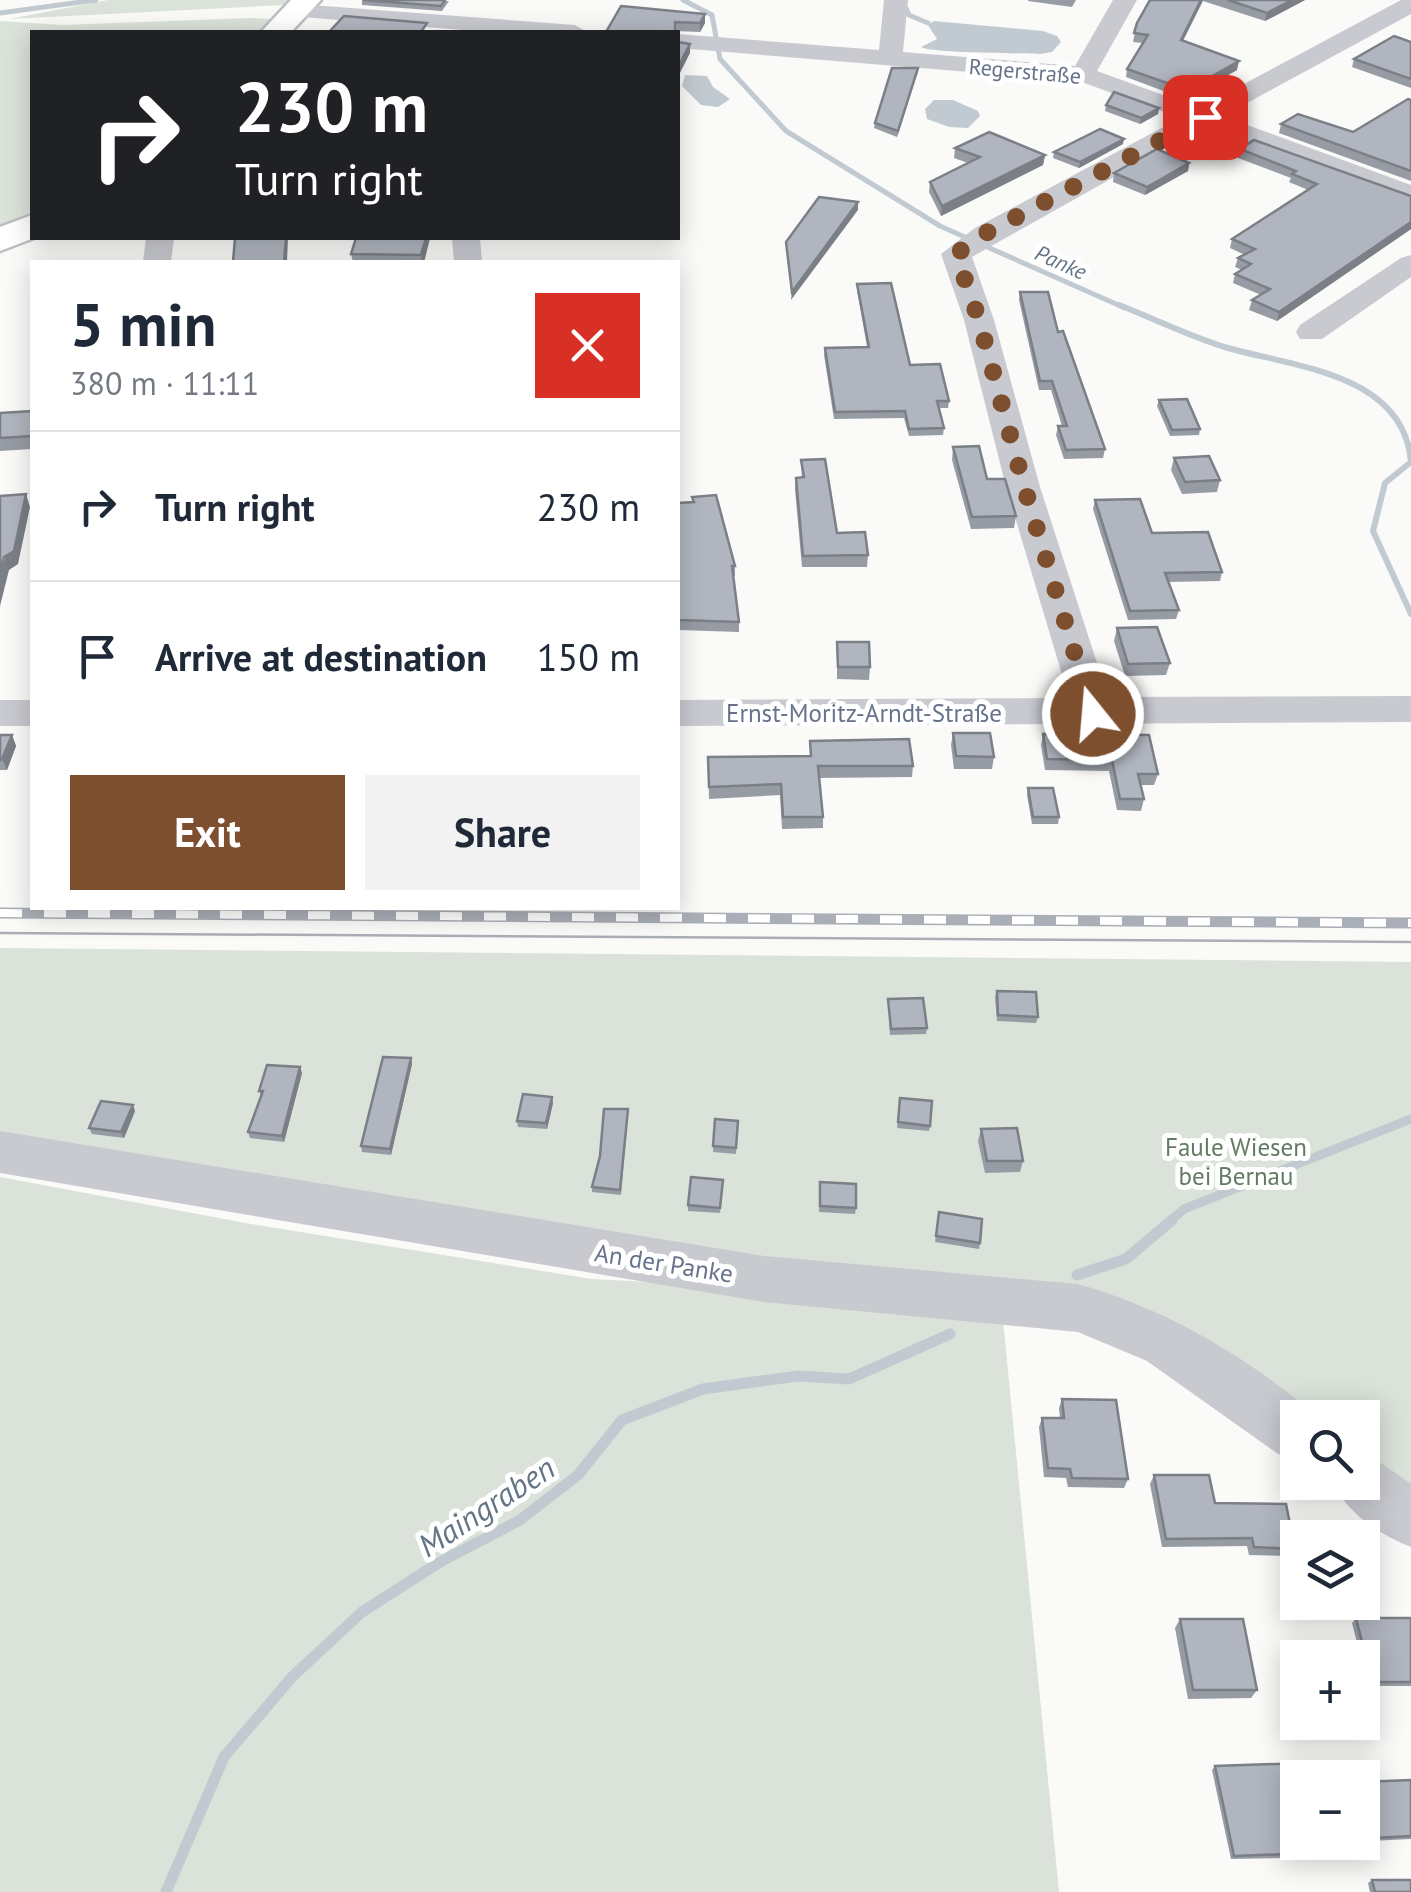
<!DOCTYPE html>
<meta charset="utf-8">
<style>
body{margin:0;font-family:"PT Sans",sans-serif;background:#f2f2f3;color:#1f2937;height:100vh;display:flex;flex-direction:column;font-size:38px;white-space:nowrap}
*{box-sizing:border-box;margin:0}
p{font-size:32px;color:#747a83}
.icon{flex:none;width:55px;height:55px;fill:none;stroke:currentColor;stroke-width:2;stroke-linecap:round;stroke-linejoin:round}
.map{position:relative;flex:1;overflow:hidden}
.panel{position:absolute;left:30px;top:260px;width:650px;height:650px;display:flex;flex-direction:column;background:#fff;border-radius:0px;box-shadow:0 5px 25px #0003}
.panel>*{flex:none}
.top-card{position:absolute;left:30px;top:30px;width:650px;height:210px;border-radius:0px;box-shadow:0 5px 25px #0003;background:#202124;color:#fff;overflow:hidden}
.controls{position:absolute;left:1280px;top:1400px;display:grid;gap:20px}
.controls a{display:grid;place-items:center;width:100px;height:100px;border-radius:0px;background:#fff;box-shadow:0 5px 25px #0003;font-size:50px}
.pin{position:absolute;display:grid;place-items:center;width:85px;height:85px;color:#fff;margin:-42px;border-radius:20px;box-shadow:0 5px 15px #0006}
.me{position:absolute;width:110px;margin:-55px;rotate:343deg;stroke-linejoin:round;filter:drop-shadow(0 0 8px #0008)}
.turn{display:flex;align-items:center;gap:35px;height:210px;padding:0 40px;font-size:45px}
.turn .icon{width:130px;height:130px;stroke-width:2.5}
.turn b{display:block;font-size:70px;line-height:85px}
.round{display:grid;place-items:center;flex:none;width:105px;height:105px;border-radius:0px;background:#f2f2f3}
.headline{display:flex;align-items:center;justify-content:space-between;height:170px;padding:0 40px}
h1{font-size:60px;font-weight:700;line-height:75px}
.action{display:flex;gap:20px;margin-top:auto;padding:20px 40px}
.action a{flex:1;height:115px;border-radius:0px;background:#7d4f2e;color:#fff;font-size:40px;font-weight:700;line-height:115px;text-align:center}
.action a+a{background:#f2f2f3;color:#1f2937}
ul{padding:0;list-style:none}
li{display:flex;align-items:center;gap:30px;height:150px;padding:0 40px;border-top:2px solid #e0e1e3}
li div{flex:1}
li b{display:block;font-size:38px}
li em{font-style:normal}
.map>svg:first-child{display:block}
.green{fill:#dae2d9}
.water{fill:#c2cad1}
.lines{fill:none;stroke-linecap:round;stroke-linejoin:round}
.stream-far3{stroke:#c2cad1;stroke-width:5}
.stream-far2{stroke:#c2cad1;stroke-width:6}
.stream-far1{stroke:#c2cad1;stroke-width:9}
.stream{stroke:#c2cad1;stroke-width:11}
.major-casing{stroke:#bdbfc5;stroke-width:5}
.minor{fill:#c8cad0;fill-rule:evenodd}
.major{fill:#fff;fill-rule:evenodd}
.tram{stroke:#aaaeb6;stroke-width:2.5}
.rail-casing{stroke:#aaaeb6;stroke-width:11}
.rail{stroke:#fff;stroke-width:8;stroke-dasharray:22;stroke-linecap:butt}
.wall{fill:#979ca4}
.shaded-wall{fill:#7b7f86}
.building{fill:#b0b5bf;stroke:#7b7f86;stroke-width:2.5}
.route{stroke:#7d4f2e;stroke-width:18;stroke-dasharray:0 32.4}
.labels{text-anchor:middle;dominant-baseline:central;stroke-width:10;stroke-linejoin:round;paint-order:stroke}
.far-street-label{font-size:22px;fill:#67738b;stroke:#fff}
.far-water-label{font-size:22px;font-style:italic;fill:#637585;stroke:#fff}
.street-label{font-size:25px;fill:#67738b;stroke:#fff}
.park-label{font-size:25px;fill:#637b63;stroke:#fff}
.near-water-label{font-size:32px;font-style:italic;fill:#637585;stroke:#fff}
</style>
<div class="map">
<svg width="1411" height="1892" viewBox="0 0 1411 1892">
<rect width="100%" height="100%" fill="#fafaf8"/>
<g class="green">
<path d="M108,0H288L284,5L9,19Z"/>
<path d="M250,18L276,19L260,32H32V212L0,229V21L62,25Z"/>
<path d="M0,948L1411,962V1495L1363,1462L1362,1418L1298,1417L1156,1325L0,1140Z"/>
<path d="M0,1177L251,1224L592,1279L669,1283L1003,1320L1059,1892H0Z"/>
</g>
<g class="water">
<path d="M934,21L1043,31L1057,36L1061,42L1052,52L1040,54C1021,53 929,53 921,47L937,39L928,25Z"/>
<path d="M685,75L707,76L713,87L730,99L718,107L701,105L682,86Z"/>
<path d="M934,100H953L978,111L980,116L968,128L949,127L927,119L925,109Z"/>
</g>
<g class="lines">
<g class="stream-far3">
<path d="M683,0L712,15L720,59L786,131L940,226L1125,308"/>
<path d="M906,8L909,15L928,23"/>
<path d="M0,13L96,0"/>
</g>
<g class="stream-far2">
<path d="M1119,305C1155,319 1191,337 1228,348C1295,367 1404,374 1411,462"/>
<path d="M1411,462L1385,483L1373,531L1411,614"/>
</g>
<path class="stream-far1" d="M1169,1222L1184,1209L1411,1119"/>
<g class="stream">
<path d="M1077,1275L1126,1259L1172,1220"/>
<path d="M166,1892L224,1757L292,1677L362,1612L440,1562L520,1520L578,1475L622,1420L703,1389L798,1376L849,1379L950,1334"/>
</g>
<g class="major-casing">
<g id="major">
<path d="M291,0H321L291,32H261Z"/>
<path d="M32,215L34,238L0,251V227Z"/>
</g>
</g>
<g class="minor">
<path d="M884,0H908L903,52L1075,66L1113,0H1137L1097,71L1199,108L1401,0H1411V14L1223,116L1411,185V202L1203,127L972,257L994,320L1040,487L1108,697L1411,696V722L678,726V700L1069,698L1006,487L964,320L941,254L975,228L1180,118L1079,81L678,48V34L879,50Z"/>
<path d="M298,4L575,25L587,32H487L290,16L286,11Z"/>
<path d="M146,238H174L171,262H143Z"/>
<path d="M452,238H480L482,262H454Z"/>
<path d="M1411,255V277L1322,339H1300L1296,332L1300,325L1401,258Z"/>
<rect x="0" y="700" width="32" height="26"/>
<path d="M0,1131L764,1256L1078,1284C1166,1309 1249,1357 1318,1418H1298V1461L1278,1454L1147,1361L1078,1332L764,1302L0,1173Z"/>
<path d="M1362,1455L1381,1463L1411,1484V1547C1380,1535 1346,1513 1333,1482H1362Z"/>
</g>
<use href="#major" class="major"/>
<path class="tram" d="M0,933L1411,942"/>
<g class="rail-casing">
<path id="rail" d="M0,913L1411,923"/>
</g>
<use href="#rail" class="rail"/>
</g>
<g class="wall">
<path d="M362,0L449,1L442,11L362,5Z"/>
<path d="M1028,0H1076L1072,7L1028,1Z"/>
<path d="M1150,0H1305L1265,21L1203,1L1183,41L1237,70L1185,99L1126,77L1127,69L1143,43L1133,42L1137,23Z"/>
<path d="M621,6L705,23L700,32L675,31Z"/>
<path d="M1411,42V88L1352,67L1354,59Z"/>
<path d="M917,73L897,137L874,128L875,123Z"/>
<path d="M1411,100V181L1279,133L1281,124L1353,132Z"/>
<path d="M1106,105L1159,108L1158,114L1140,124L1105,111Z"/>
<path d="M1123,144L1079,168L1053,158L1054,152Z"/>
<path d="M955,148L1045,155L1043,165L941,216L929,192L930,182L968,163L954,158Z"/>
<path d="M1240,149L1411,196V229L1277,321L1249,310L1252,300L1261,295L1233,283L1235,274L1242,270L1235,267L1238,258L1245,255L1230,248L1232,239L1308,190L1289,182L1291,178L1238,158Z"/>
<path d="M1189,163L1188,171L1145,195L1113,182L1114,173Z"/>
<path d="M356,238H430L424,262H353L351,254Z"/>
<path d="M857,284L910,365L949,401L948,408H939L944,428L943,435L909,436L904,418L834,419L824,355L825,348L867,347L857,290Z"/>
<path d="M1020,292L1058,332L1105,449L1103,458L1064,459L1056,435L1058,426H1062L1051,390H1039L1019,300Z"/>
<path d="M1159,400L1200,429L1199,435L1170,436L1157,406Z"/>
<path d="M32,411V449L0,451V413Z"/>
<path d="M953,447L987,479L1016,516L1014,528L971,529L952,460Z"/>
<path d="M1174,458L1220,480L1217,492L1182,494L1171,470Z"/>
<path d="M801,460L837,533L868,555L867,567H802L795,489L796,478H802Z"/>
<path d="M692,497L735,566V576H733L739,622V632L678,630V503L692,502Z"/>
<path d="M1095,500L1222,572L1220,581L1168,582L1179,610L1176,619L1128,620L1093,509Z"/>
<path d="M1117,628L1170,663L1166,675L1125,676L1114,641Z"/>
<path d="M837,642L870,667L869,680L837,679Z"/>
<path d="M953,733L994,757L992,769H954L951,745Z"/>
<path d="M1043,734L1158,774L1154,785H1141L1144,799L1141,811L1117,810L1109,771L1045,770L1041,745Z"/>
<path d="M0,735H12L16,746L7,770H0Z"/>
<path d="M810,741L913,766L912,777L819,778L823,817V828L782,829L780,795L709,799L708,757L810,756Z"/>
<path d="M1028,788L1059,817L1058,824H1032L1027,795Z"/>
<path d="M997,991L1038,1017L1036,1023L997,1021L995,997Z"/>
<path d="M888,999L927,1028L926,1034L890,1035Z"/>
<path d="M411,1058L412,1064L391,1155L362,1152L361,1146Z"/>
<path d="M302,1073L284,1142L250,1138L248,1132L261,1096L259,1091Z"/>
<path d="M900,1098L930,1126L929,1131L897,1128Z"/>
<path d="M553,1103L547,1129L518,1127L517,1121Z"/>
<path d="M135,1111L124,1138L92,1134L89,1128Z"/>
<path d="M628,1115L621,1195L592,1192V1187Z"/>
<path d="M715,1119L738,1121L736,1154L713,1152Z"/>
<path d="M981,1129L1023,1161L1020,1172L985,1173L978,1141Z"/>
<path d="M723,1180L720,1213L688,1211V1205Z"/>
<path d="M820,1182L856,1208L855,1214L819,1212Z"/>
<path d="M939,1212L980,1243L979,1249L935,1242Z"/>
<path d="M1062,1399L1128,1479L1124,1488L1068,1487L1066,1478L1044,1477L1039,1427L1042,1418H1060L1059,1408Z"/>
<path d="M1154,1475L1215,1503L1295,1549L1289,1556L1249,1555L1247,1546L1162,1547L1150,1484Z"/>
<path d="M1356,1618H1411V1686H1368L1362,1664V1658H1361L1352,1623Z"/>
<path d="M1180,1619L1257,1690L1251,1698L1188,1699L1175,1628Z"/>
<path d="M1215,1766L1298,1842H1321L1320,1844L1287,1846V1854L1284,1858L1231,1859L1212,1770Z"/>
<path d="M1411,1780V1839L1370,1841L1362,1815V1782Z"/>
<path d="M1372,1880L1411,1892H1370L1368,1883Z"/>
</g>
<g class="shaded-wall">
<path d="M1201,0H1203L1179,48L1181,40Z"/>
<path d="M1292,0H1305L1265,21L1267,13Z"/>
<path d="M705,14V23L700,32V23Z"/>
<path d="M690,44V53L678,77V67Z"/>
<path d="M1239,61L1237,70L1185,99L1187,90Z"/>
<path d="M918,68L917,73L897,137L898,131Z"/>
<path d="M1159,108L1158,114L1140,124L1141,118Z"/>
<path d="M1124,139L1123,144L1079,168L1080,162Z"/>
<path d="M1045,155L1043,165L941,216L942,206Z"/>
<path d="M1189,163L1188,171L1145,195L1147,187Z"/>
<path d="M858,202V210L791,300L792,292Z"/>
<path d="M1411,222V229L1277,321L1279,312Z"/>
<path d="M286,238H288L287,262H284Z"/>
<path d="M426,238H430L424,262H422L421,255Z"/>
<path d="M26,494L30,507L18,564L9,570L0,606V574Z"/>
<path d="M12,735L16,746L7,770L2,759Z"/>
<path d="M411,1058L412,1064L391,1155L390,1149Z"/>
<path d="M300,1067L302,1073L284,1142L282,1136Z"/>
<path d="M552,1097L553,1103L547,1129L546,1123Z"/>
<path d="M133,1105L135,1111L124,1138L121,1132Z"/>
</g>
<g class="building">
<path d="M363,0H445L441,6Z"/>
<path d="M1150,0H1201L1181,40L1239,61L1187,90L1127,69L1148,35L1134,33L1137,23Z"/>
<path d="M1228,0H1292L1267,13Z"/>
<path d="M621,6L705,14L700,23L675,22V32H606Z"/>
<path d="M344,16L427,23L421,32H329Z"/>
<path d="M1394,36L1411,42V79L1354,59Z"/>
<path d="M678,42L690,44L678,67Z"/>
<path d="M892,68H918L898,131L875,123Z"/>
<path d="M1114,92L1159,108L1141,118L1106,105Z"/>
<path d="M1408,99L1411,100V171L1281,124L1298,114L1353,132Z"/>
<path d="M1100,129L1124,139L1080,162L1054,152Z"/>
<path d="M989,132L1045,155L942,206L930,182L980,157L955,148Z"/>
<path d="M1254,140L1411,196V222L1279,312L1252,300L1270,289L1235,274L1251,264L1238,258L1255,249L1232,239L1317,184L1292,174L1296,171L1240,149Z"/>
<path d="M1157,149L1189,163L1147,187L1114,173Z"/>
<path d="M819,197L858,202L792,292L786,242Z"/>
<path d="M235,238H286L284,262H233Z"/>
<path d="M356,238H426L421,255L351,254Z"/>
<path d="M891,283L910,365L940,364L949,401H937L944,428L909,429L905,411L835,412L825,348L869,347L857,284Z"/>
<path d="M1020,292H1048L1058,332L1063,331L1105,449L1066,450L1058,426H1067L1052,381H1040Z"/>
<path d="M1187,399L1200,429L1172,430L1159,400Z"/>
<path d="M32,411V436L0,438V413Z"/>
<path d="M979,446L987,479H1005L1016,516L972,517L953,447Z"/>
<path d="M1209,456L1220,480L1185,482L1174,458Z"/>
<path d="M825,459L837,533L865,532L868,555L803,556L796,478L804,477L801,460Z"/>
<path d="M26,494L14,551L4,557L0,574V496Z"/>
<path d="M716,495L735,566H732L739,622L678,620V503L694,502L692,497Z"/>
<path d="M1140,499L1152,533L1208,532L1222,572L1165,573L1179,610L1130,611L1095,500Z"/>
<path d="M1157,627L1170,663L1128,664L1117,628Z"/>
<path d="M837,642H869L870,667H838Z"/>
<path d="M953,733H990L994,757L956,756Z"/>
<path d="M1043,734L1149,735L1158,774H1138L1144,799H1120L1112,760L1047,759Z"/>
<path d="M0,735H12L2,759L0,760Z"/>
<path d="M909,739L913,766H818L823,817H783L781,784L709,787L708,757L811,756L810,741Z"/>
<path d="M1028,788H1053L1059,817H1033Z"/>
<path d="M997,991L1036,992L1038,1017L998,1015Z"/>
<path d="M923,998L927,1028L891,1029L888,999Z"/>
<path d="M383,1057L411,1058L390,1149L361,1146Z"/>
<path d="M267,1065L300,1067L282,1136L248,1132L263,1091H259Z"/>
<path d="M523,1094L552,1097L546,1123L517,1121Z"/>
<path d="M900,1098L932,1101L930,1126L898,1122Z"/>
<path d="M101,1101L133,1105L121,1132L89,1128Z"/>
<path d="M604,1109H628L620,1190L592,1187L600,1156Z"/>
<path d="M715,1119L738,1121L736,1148L713,1146Z"/>
<path d="M1017,1128L1023,1161H987L981,1129Z"/>
<path d="M691,1177L723,1180L720,1208L688,1205Z"/>
<path d="M820,1182L856,1184V1208L820,1206Z"/>
<path d="M939,1212L982,1219L980,1243L936,1236Z"/>
<path d="M1062,1399L1116,1400L1128,1479L1072,1478L1070,1469L1048,1468L1042,1418H1064Z"/>
<path d="M1154,1475H1209L1215,1503L1286,1504L1295,1549L1254,1547L1252,1538L1166,1539Z"/>
<path d="M1356,1618H1411V1682H1372Z"/>
<path d="M1180,1619H1243L1257,1690H1193Z"/>
<path d="M1304,1763L1308,1778H1298V1842L1287,1843V1854L1234,1856L1215,1766Z"/>
<path d="M1411,1780V1836L1374,1838L1362,1797V1782Z"/>
<path d="M1372,1880H1411V1892H1375Z"/>
</g>
<g class="lines">
<path class="route" d="M1093,714L1024,486L979,320L956,254L984,234L1205,117"/>
</g>
<g class="labels">
<g class="far-street-label">
<text transform="translate(1025 71) rotate(5)">Regerstraße</text>
</g>
<g class="far-water-label">
<text transform="translate(1061 262) rotate(24)">Panke</text>
</g>
<g class="street-label">
<text x="864" y="713">Ernst-Moritz-Arndt-Straße</text>
<text transform="translate(664 1263) rotate(9)">An der Panke</text>
</g>
<g class="park-label">
<text x="1236" y="1147">Faule Wiesen<tspan x="1236" dy="29">bei Bernau</tspan></text>
</g>
<g class="near-water-label">
<text transform="translate(486 1506) rotate(-33)">Maingraben</text>
</g>
</g>
</svg>
<div class="controls">
<a><svg class="icon" aria-label="search" viewBox="0 0 24 24"><circle cx="10" cy="10" r="6"/><path d="M15 15l6 6"/></svg></a>
<a><svg class="icon" aria-label="layers" viewBox="0 0 24 24"><path d="M12 4l9 5-9 5-9-5zM3 14l9 5 9-5"/></svg></a>
<a>+</a>
<a>−</a>
</div>
<div class="pin" style="left:1205px;top:117px;background:#d93025"><svg class="icon" aria-label="arrive" viewBox="0 0 24 24"><path d="M6 21V4h12l-3 4 3 4H6"/></svg></div>
<svg class="me" style="left:1093px;top:714px" viewBox="-20 -20 40 40"><circle r="17" fill="#7d4f2e" stroke="#fff" stroke-width="3"/><path d="M0-11L8 9 0 5-8 9z" fill="#fff"/></svg>
<div class="top-card">
<div class="turn"><svg class="icon" aria-label="right" viewBox="0 0 24 24"><path d="M7 20v-9h11M14 6l5 5-5 5"/></svg><div><b>230 m</b>Turn right</div></div>
</div>
<section class="panel">
<div class="headline"><div><h1>5 min</h1><p>380 m · 11:11</p></div><a class="round" style="background:#d93025;color:#fff"><svg class="icon" aria-label="close" viewBox="0 0 24 24"><path d="M6 6l12 12M18 6L6 18"/></svg></a></div>
<ul>
<li><svg class="icon" aria-label="right" viewBox="0 0 24 24"><path d="M7 20v-9h11M14 6l5 5-5 5"/></svg><div><b>Turn right</b></div><em>230 m</em></li>
<li><svg class="icon" aria-label="arrive" viewBox="0 0 24 24"><path d="M6 21V4h12l-3 4 3 4H6"/></svg><div><b>Arrive at destination</b></div><em>150 m</em></li>
</ul>
<div class="action"><a>Exit</a><a>Share</a></div>
</section>
</div>
